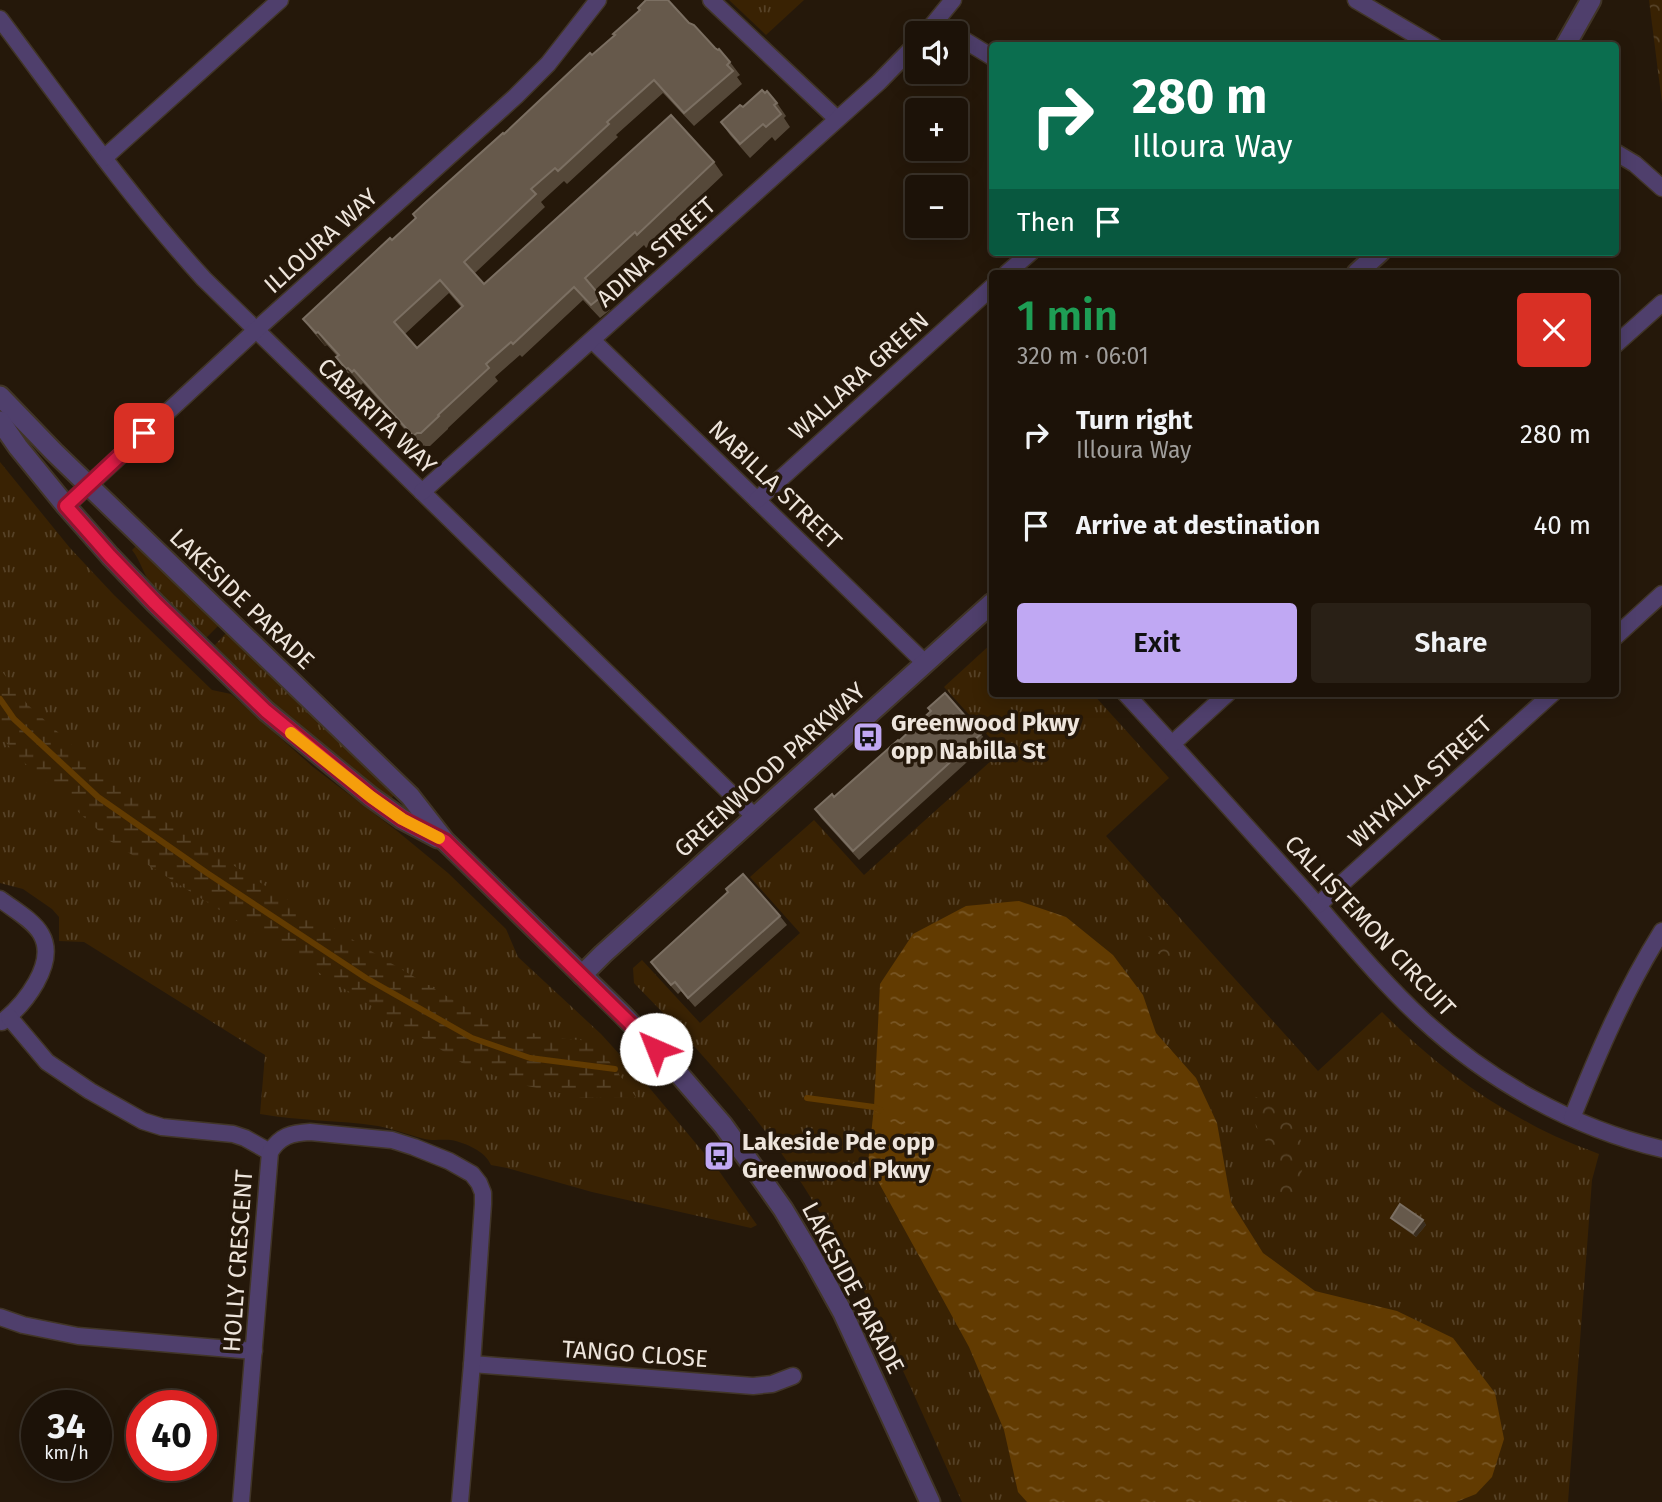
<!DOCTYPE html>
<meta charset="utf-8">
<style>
body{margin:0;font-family:"Fira Sans",sans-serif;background:#292016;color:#f1f3f6;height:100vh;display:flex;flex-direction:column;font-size:26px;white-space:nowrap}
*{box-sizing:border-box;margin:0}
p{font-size:23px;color:#a09e9c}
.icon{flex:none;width:38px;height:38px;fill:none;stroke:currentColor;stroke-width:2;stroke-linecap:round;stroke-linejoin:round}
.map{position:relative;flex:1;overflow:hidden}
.details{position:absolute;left:989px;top:270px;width:630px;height:427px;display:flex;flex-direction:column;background:#1c1208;border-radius:7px;box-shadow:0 4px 18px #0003,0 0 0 2px #3a3229}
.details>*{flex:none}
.top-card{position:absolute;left:989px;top:42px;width:630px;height:214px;border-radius:7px;box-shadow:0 4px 18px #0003,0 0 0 2px #3a3229;background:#0b6e4f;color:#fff;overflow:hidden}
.tools{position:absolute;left:905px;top:21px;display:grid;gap:14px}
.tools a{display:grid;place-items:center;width:63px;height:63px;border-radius:7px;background:#1c1208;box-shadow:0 4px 18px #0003,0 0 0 2px #3a3229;font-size:35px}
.speed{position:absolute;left:21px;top:1390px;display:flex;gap:14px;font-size:35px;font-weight:700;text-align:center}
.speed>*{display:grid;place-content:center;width:91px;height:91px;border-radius:50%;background:#1c1208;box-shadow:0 4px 18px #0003,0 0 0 2px #3a3229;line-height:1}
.speed small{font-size:18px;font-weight:400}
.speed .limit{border:10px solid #d22;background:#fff;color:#111}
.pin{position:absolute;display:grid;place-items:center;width:60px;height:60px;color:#fff;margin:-30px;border-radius:14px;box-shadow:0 4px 10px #0006}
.me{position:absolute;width:77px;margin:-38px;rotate:316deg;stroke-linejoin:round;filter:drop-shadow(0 0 5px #0008)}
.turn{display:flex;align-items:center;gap:24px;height:147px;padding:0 28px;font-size:32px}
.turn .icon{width:91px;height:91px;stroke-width:2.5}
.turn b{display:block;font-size:49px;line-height:60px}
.then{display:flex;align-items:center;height:66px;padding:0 28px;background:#0003;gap:14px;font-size:26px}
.round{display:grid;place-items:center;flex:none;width:74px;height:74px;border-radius:7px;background:#292016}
.headline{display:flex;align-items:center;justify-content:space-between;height:119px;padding:0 28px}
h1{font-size:42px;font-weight:600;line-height:52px;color:#1e9e55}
.primary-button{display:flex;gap:14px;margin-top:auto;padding:14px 28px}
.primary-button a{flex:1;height:80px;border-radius:7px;background:#c0a8f3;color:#111;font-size:28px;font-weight:600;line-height:80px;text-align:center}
.primary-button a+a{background:#292016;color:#f1f3f6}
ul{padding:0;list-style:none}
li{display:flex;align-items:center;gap:21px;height:91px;padding:0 28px}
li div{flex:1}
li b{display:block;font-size:26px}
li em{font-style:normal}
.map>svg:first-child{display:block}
.grass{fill:url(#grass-tufts)}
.forest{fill:url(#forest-crowns)}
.wetland{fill:url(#wetland-marsh)}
.water{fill:url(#water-ripples)}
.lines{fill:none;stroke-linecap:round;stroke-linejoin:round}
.stream{stroke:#623b01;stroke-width:6}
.minor-casing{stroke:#413527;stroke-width:19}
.tertiary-casing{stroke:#413527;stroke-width:23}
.minor{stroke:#4f3f6c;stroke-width:16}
.tertiary{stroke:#4f3f6c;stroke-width:19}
.wall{fill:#554839;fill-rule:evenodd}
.shaded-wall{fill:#3b2e1f}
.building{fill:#66594b;stroke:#7b6f62;stroke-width:2;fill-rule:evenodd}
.route-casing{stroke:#92132f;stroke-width:18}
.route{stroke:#e11d48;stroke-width:12}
.slow{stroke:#f59e0b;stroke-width:12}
.labels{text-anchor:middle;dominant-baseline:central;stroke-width:7;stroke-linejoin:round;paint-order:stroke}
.street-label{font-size:24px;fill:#eee5dc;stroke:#25180a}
.poi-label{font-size:24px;font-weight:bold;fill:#eee5dc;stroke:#25180a;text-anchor:start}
</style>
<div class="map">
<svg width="1662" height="1502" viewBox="0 0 1662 1502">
<defs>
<pattern id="grass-tufts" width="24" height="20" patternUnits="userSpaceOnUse" patternTransform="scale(1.75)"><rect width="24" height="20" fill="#392203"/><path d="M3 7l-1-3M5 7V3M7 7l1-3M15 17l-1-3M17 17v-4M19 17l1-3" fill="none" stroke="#564227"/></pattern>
<pattern id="forest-crowns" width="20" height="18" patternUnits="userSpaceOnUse" patternTransform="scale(1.75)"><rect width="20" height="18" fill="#392203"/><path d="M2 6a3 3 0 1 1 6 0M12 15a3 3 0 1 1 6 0" fill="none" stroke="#564227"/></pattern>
<pattern id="wetland-marsh" width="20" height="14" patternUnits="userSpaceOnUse" patternTransform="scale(1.75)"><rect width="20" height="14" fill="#392203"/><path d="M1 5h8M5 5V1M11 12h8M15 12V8" fill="none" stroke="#564227"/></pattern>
<pattern id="water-ripples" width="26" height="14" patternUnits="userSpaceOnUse" patternTransform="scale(1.75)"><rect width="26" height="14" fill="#623b01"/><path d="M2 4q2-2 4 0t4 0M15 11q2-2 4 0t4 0" fill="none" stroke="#795725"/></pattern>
</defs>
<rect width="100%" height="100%" fill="#25180a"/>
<g class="grass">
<path d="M729,0H804L766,35Z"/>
<path d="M0,462L70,548L114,595L212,690L231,694L313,767L397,831L448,873L506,929L518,957L601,1034L642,1079L719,1171L757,1225L751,1228L592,1192L507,1168L491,1165C485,1151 466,1143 451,1140C443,1139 433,1141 425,1139C409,1135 394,1129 378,1126C339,1120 299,1121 260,1114L265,1055L84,942L59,941V917L52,909L23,889L0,883Z"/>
<path d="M138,544L220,624L205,639L153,588C144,576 141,561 132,550Z"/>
<path d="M228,631L395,794L391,799L329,753L283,713L214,646Z"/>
<path d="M992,643V693H1092L1169,778L1106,836L1318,1071L1382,1012C1426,1056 1474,1094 1529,1123C1552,1136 1576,1145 1599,1154L1592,1180L1568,1502H962C917,1402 875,1301 817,1208C767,1124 702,1052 634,983L633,968L642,960L700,1023L800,933L750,877L814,820L864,875L1002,751L944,687Z"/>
</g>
<g class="forest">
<path d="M1649,0H1662V103Z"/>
<path d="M1148,936L1175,949L1169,959L1143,946Z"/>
<path d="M1251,1096L1266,1099L1284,1113L1300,1136L1304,1165L1287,1212L1281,1207L1273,1191L1282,1164L1256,1127Z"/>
</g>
<path class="wetland" d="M0,669L28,705L82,754L161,819L264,885L384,959L494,1024L553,1038L594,1041L636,1097L582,1098L514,1083L462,1063L110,841L17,756L0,735Z"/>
<path class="water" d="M1019,901L1066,917L1113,955L1143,995L1156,1033L1196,1078L1217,1123L1231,1202L1263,1253L1315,1291L1397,1311L1453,1338L1495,1393L1504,1439L1492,1477L1476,1494L1456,1502H1027L1018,1492L1004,1430L969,1347L868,1163L874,1107L880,984L913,934L966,906Z"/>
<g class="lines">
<g class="stream">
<path d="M0,699L14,719L98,797L207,873L366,978L472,1038L530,1058L615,1069"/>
<path d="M807,1098L874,1107L880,1110"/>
</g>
<g class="minor-casing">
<g id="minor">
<path d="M711,0L837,119"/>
<path d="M1356,0L1434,46"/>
<path d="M0,19C66,107 130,198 204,279L754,816"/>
<path d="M926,33L953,0"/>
<path d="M956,35L992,57"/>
<path d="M1615,152L1635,164L1662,188"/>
<path d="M104,158L280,0"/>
<path d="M1007,273L1031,252"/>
<path d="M592,340L925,663"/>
<path d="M1615,345L1662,303"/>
<path d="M422,492L879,82L917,43"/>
<path d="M757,500L992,287"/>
<path d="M66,506L256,330L516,96L548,64L598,0"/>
<path d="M1615,637L1662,594"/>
<path d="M1125,693C1185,758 1244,824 1304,890C1342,933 1379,979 1422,1019C1489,1081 1573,1128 1662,1149"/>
<path d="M1172,744L1228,693"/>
<path d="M0,899C13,909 33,920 41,934C58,963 24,1005 2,1022"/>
<path d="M1318,905L1553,693"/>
<path d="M9,1017L47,1062L90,1091L143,1121L162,1127L233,1134L245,1138L270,1152"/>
<path d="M1572,1118C1598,1053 1625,990 1662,931"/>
<path d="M0,1317L23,1325L78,1336L254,1351"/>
<path d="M472,1364L753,1386L772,1384L793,1376"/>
<path d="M241,1502L270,1152C280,1136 291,1133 310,1132L392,1140L414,1147L449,1161L472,1174L479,1183L483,1193V1204L472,1364L460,1502"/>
</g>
</g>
<g class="tertiary-casing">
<g id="tertiary">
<path d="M1565,46L1591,0"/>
<path d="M1357,273L1380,252"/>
<path d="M0,396L54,452L410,796L445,841L623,1015L672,1066L723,1125L749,1161L783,1209L812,1257L843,1313L930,1502"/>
<path d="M0,421L18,447L66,506L110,556L155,603L266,711L371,797L402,819L438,838"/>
<path d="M582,975L603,954L992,603"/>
</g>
</g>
<use href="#minor" class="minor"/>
<use href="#tertiary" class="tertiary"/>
</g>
<g class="wall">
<path d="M689,23L730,62L740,75L737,77L742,84L694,126L663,93L616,135L618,137L567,184L564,181L541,202L545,207L475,273L484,284L714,162L723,175L646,248L644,245L595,290L610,310L600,318L583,300L522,357L520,355L495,377L498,381L448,428V429L430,446H426L422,449L363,383L361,385L357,381L356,382L345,370L336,357L337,356L327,345L325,346L313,332L303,319L416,218L413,214L592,55ZM449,293L461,307L417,348L405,334Z"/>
<path d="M777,103L786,116L784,118L790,127L775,141L772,137L750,158L730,135L721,122L743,107Z"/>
<path d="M928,708L981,734L988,743L859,860L821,818L815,809L834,797L899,741L930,712Z"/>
<path d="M780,916L787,925L695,1007L681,991L678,994L657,971L651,962Z"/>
<path d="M1391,1218L1423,1220L1426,1225L1416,1237L1395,1222Z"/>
</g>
<g class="shaded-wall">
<path d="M318,332L327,345L325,346L316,333Z"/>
<path d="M348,368L357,381L356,382L346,369Z"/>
<path d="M1423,1220L1426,1225L1416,1237L1413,1233Z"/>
</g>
<g class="building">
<path d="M646,0H668L689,23L694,25L715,48L718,50L719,49L730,62L727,65L733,71L684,113L654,80L607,122L609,124L558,171L555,168L531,189L536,194L464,262L484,284L671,115L714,162L637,235L635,232L585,278L601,297L591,305L574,287L513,344L511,342L486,364L489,368L438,415L439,416L421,433H417L413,436L354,370L352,372L348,368L346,369L336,357L339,355L318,332L316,333L303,319L390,238L392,240L416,218L413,214L426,202L503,133L504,134L590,53L592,55L615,35L613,34L640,10L638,8ZM440,280L463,306L417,348L394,322Z"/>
<path d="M762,90L765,93L767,91L777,103L774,105L781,114L766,127L763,124L740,144L721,122L740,105L743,107Z"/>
<path d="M945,693L981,734L853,851L815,809L832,794L834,797L898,740L899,741L931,711L928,708Z"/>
<path d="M743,874L780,916L688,998L675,982L671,985L651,962L728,892L726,889Z"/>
<path d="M1400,1204L1423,1220L1413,1233L1391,1218Z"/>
</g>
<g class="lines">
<g class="route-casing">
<path id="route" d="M144,433L66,506L110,556L155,603L266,711L371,797L402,819L445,841L656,1049"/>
</g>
<use href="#route" class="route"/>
<path class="slow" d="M291,733L371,797L402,819L439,838"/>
</g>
<defs>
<g id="bus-square" transform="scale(1.575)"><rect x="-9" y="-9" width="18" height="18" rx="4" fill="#c0a8f3" stroke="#25180a"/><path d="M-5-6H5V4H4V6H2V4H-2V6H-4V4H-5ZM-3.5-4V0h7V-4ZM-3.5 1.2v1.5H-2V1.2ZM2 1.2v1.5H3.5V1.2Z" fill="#111"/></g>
</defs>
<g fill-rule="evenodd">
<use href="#bus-square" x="868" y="737"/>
<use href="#bus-square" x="719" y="1156"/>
</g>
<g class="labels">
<g class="street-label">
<text transform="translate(321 241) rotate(-42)">ILLOURA WAY</text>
<text transform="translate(656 252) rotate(-42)">ADINA STREET</text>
<text transform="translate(859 376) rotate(-42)">WALLARA GREEN</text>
<text transform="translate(377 416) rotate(44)">CABARITA WAY</text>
<text transform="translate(775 485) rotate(44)">NABILLA STREET</text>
<text transform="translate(242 599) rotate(44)">LAKESIDE PARADE</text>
<text transform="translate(770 770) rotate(-42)">GREENWOOD PARKWAY</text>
<text transform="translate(1420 782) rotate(-42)">WHYALLA STREET</text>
<text transform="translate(1370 926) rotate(47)">CALLISTEMON CIRCUIT</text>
<text transform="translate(238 1261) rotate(-86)">HOLLY CRESCENT</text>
<text transform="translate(853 1288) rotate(62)">LAKESIDE PARADE</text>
<text transform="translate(635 1354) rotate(4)">TANGO CLOSE</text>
</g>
<g class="poi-label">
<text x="891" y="723">Greenwood Pkwy<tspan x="891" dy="28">opp Nabilla St</tspan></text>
<text x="742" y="1142">Lakeside Pde opp<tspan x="742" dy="28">Greenwood Pkwy</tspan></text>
</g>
</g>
</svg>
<div class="tools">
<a><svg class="icon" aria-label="sound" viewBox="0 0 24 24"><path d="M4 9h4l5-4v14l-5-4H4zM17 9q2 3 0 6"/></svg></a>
<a>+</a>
<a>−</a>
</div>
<div class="speed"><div>34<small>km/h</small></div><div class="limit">40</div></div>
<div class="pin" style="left:144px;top:433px;background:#d93025"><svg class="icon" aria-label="arrive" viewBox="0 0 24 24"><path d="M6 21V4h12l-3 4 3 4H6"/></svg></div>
<svg class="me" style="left:656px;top:1049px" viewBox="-20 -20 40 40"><circle r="19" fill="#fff"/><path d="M0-13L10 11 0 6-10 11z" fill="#e11d48"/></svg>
<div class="top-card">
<div class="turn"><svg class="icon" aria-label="right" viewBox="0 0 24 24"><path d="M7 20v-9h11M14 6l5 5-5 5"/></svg><div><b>280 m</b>Illoura Way</div></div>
<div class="then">Then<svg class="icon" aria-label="arrive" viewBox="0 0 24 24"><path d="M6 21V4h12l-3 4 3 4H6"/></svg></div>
</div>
<section class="details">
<div class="headline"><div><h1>1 min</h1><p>320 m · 06:01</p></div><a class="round" style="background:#d93025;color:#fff"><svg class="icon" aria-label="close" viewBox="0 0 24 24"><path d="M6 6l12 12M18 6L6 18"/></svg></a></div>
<ul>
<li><svg class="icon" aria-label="right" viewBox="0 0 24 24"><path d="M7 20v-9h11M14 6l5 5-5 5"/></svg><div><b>Turn right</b><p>Illoura Way</p></div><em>280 m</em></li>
<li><svg class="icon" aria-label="arrive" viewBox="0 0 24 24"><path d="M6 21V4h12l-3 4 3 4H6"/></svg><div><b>Arrive at destination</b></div><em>40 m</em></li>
</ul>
<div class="primary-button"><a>Exit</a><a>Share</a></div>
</section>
</div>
